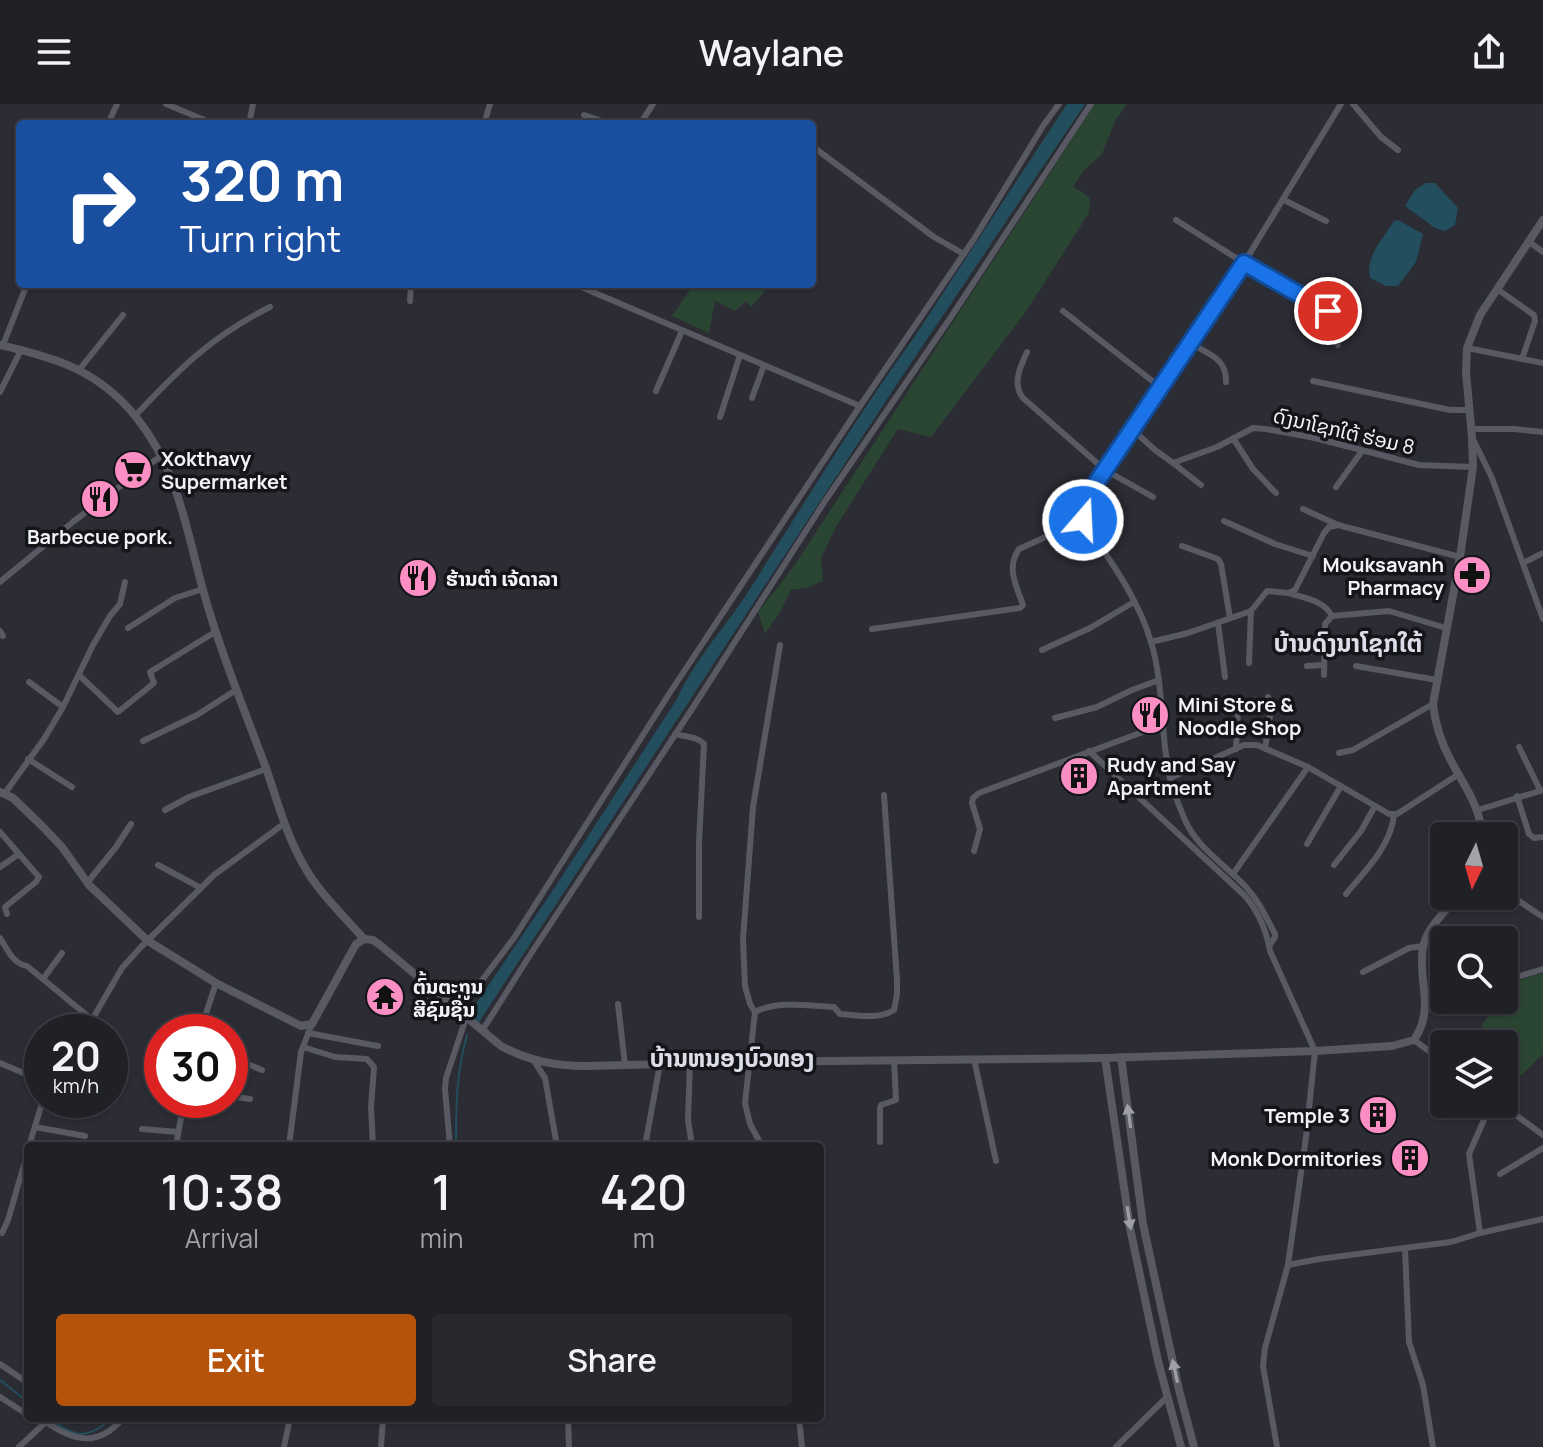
<!DOCTYPE html>
<meta charset="utf-8">
<style>
body{margin:0;font-family:Manrope,"Noto Sans Lao",sans-serif;background:#28292f;color:#f1f3f6;height:100vh;display:flex;flex-direction:column;font-size:30px;white-space:nowrap}
*{box-sizing:border-box;margin:0}
p{font-size:26px;color:#a2a3a7}
.icon{flex:none;width:44px;height:44px;fill:none;stroke:currentColor;stroke-width:2;stroke-linecap:round;stroke-linejoin:round}
.map{position:relative;flex:1;overflow:hidden}
.drawer{position:absolute;left:24px;top:1038px;width:800px;height:280px;display:flex;flex-direction:column;background:#202127;border-radius:8px;box-shadow:0 2px 6px #0004,0 0 0 2px #3d3e44}
.drawer>*{flex:none}
.hud{position:absolute;left:16px;top:16px;width:800px;height:168px;border-radius:8px;box-shadow:0 2px 6px #0004,0 0 0 2px #3d3e44;background:#1a4fa0;color:#fff;overflow:hidden}
.needle{width:52px;rotate:185deg}
.tools{position:absolute;left:1430px;top:718px;display:grid;gap:16px}
.tools a{display:grid;place-items:center;width:88px;height:88px;border-radius:8px;background:#202127;box-shadow:0 2px 6px #0004,0 0 0 2px #3d3e44;font-size:40px}
.speed{position:absolute;left:24px;top:910px;display:flex;gap:16px;font-size:40px;font-weight:700;text-align:center}
.speed>*{display:grid;place-content:center;width:104px;height:104px;border-radius:50%;background:#202127;box-shadow:0 2px 6px #0004,0 0 0 2px #3d3e44;line-height:1}
.speed small{font-size:20px;font-weight:400}
.speed .limit{border:12px solid #d22;background:#fff;color:#111}
.pin{position:absolute;display:grid;place-items:center;width:68px;height:68px;color:#fff;margin:-34px;border:4px solid #fff;border-radius:50%;box-shadow:0 2px 8px #0007}
.me{position:absolute;width:88px;margin:-44px;rotate:19deg;stroke-linejoin:round;filter:drop-shadow(0 0 6px #0008)}
.turn{display:flex;align-items:center;gap:28px;height:168px;padding:0 32px;font-size:36px}
.turn .icon{width:104px;height:104px;stroke-width:2.5}
.turn b{display:block;font-size:56px;line-height:68px}
.eta{display:flex;justify-content:space-evenly;align-items:center;height:136px;text-align:center}
.eta b{font-size:48px;font-weight:600;line-height:56px}
.primary-button{display:flex;gap:16px;margin-top:auto;padding:16px 32px}
.primary-button a{flex:1;height:92px;border-radius:8px;background:#b45309;color:#fff;font-size:32px;font-weight:600;line-height:92px;text-align:center}
.primary-button a+a{background:#28292f;color:#f1f3f6}
header{display:flex;justify-content:space-between;align-items:center;height:104px;padding:0 32px;background:#202127;font-size:36px;font-weight:600}
.map>svg:first-child{display:block}
.green{fill:#2b4533}
.water{fill:#224e5e}
.lines{fill:none;stroke-linecap:round;stroke-linejoin:round}
.stream{stroke:#224e5e;stroke-width:2}
.street{stroke:#585963;stroke-width:6}
.secondary{stroke:#585963;stroke-width:8}
.oneway{fill:#9d9ea6}
.route-casing{stroke:#114b97;stroke-width:20}
.route{stroke:#1a73e8;stroke-width:14}
.labels{text-anchor:middle;dominant-baseline:central;stroke-width:7;stroke-linejoin:round;paint-order:stroke}
.street-label{font-size:20px;fill:#f2f3f8;stroke:#141518}
.poi-label{font-size:20px;font-weight:bold;fill:#f2f3f8;stroke:#141518;text-anchor:start}
.quarter-label{font-size:24px;font-weight:bold;fill:#dcdde8;stroke:#141518}
</style>
<header><svg class="icon" aria-label="menu" viewBox="0 0 24 24"><path d="M4 6h16M4 12h16M4 18h16"/></svg>Waylane<svg class="icon" aria-label="share" viewBox="0 0 24 24"><path d="M12 15V3M7 8l5-5 5 5M5 13v7h14v-7"/></svg></header>
<div class="map">
<svg width="1543" height="1343" viewBox="0 0 1543 1343">
<rect width="100%" height="100%" fill="#2b2c34"/>
<g class="green">
<path d="M1095,0H1127L1115,17L1102,50L1084,66L1073,83L1081,87L1090,94L1089,109L1025,209L931,333L898,325L837,421L821,454L823,477L807,484L791,486L780,508L765,530L758,508L794,462Z"/>
<path d="M694,180H741L765,187L751,203L746,197L735,207L715,197L709,229L672,212Z"/>
<path d="M1543,869V950L1511,981L1504,984V968L1516,955L1504,943V940H1500L1481,922L1494,904L1511,892H1504V881Z"/>
</g>
<g class="water">
<path d="M1067,0H1085L899,277L479,918L469,910L557,780L677,595C694,556 725,524 748,488C802,403 854,316 913,235Z"/>
<path d="M1426,79H1435L1458,104L1455,121L1445,127L1435,124L1405,102L1415,86Z"/>
<path d="M1398,116L1423,130L1416,158L1398,182H1386L1370,174C1365,153 1383,135 1394,117Z"/>
</g>
<g class="lines">
<g class="stream">
<path d="M456,1042C456,1000 456,971 467,931"/>
<path d="M0,1276L28,1298"/>
<path d="M51,1315C77,1336 88,1334 113,1314"/>
</g>
<g class="street">
<path d="M166,0L214,20"/>
<path d="M1353,0L1381,33L1398,46"/>
<path d="M584,11L611,20"/>
<path d="M108,20L117,0"/>
<path d="M249,20L253,0"/>
<path d="M484,20L490,0"/>
<path d="M640,20L653,0"/>
<path d="M812,42L934,133L964,150"/>
<path d="M1284,96L1326,117"/>
<path d="M1176,116L1244,159L1328,207L1338,241"/>
<path d="M1528,137L1543,148"/>
<path d="M574,180L860,302"/>
<path d="M1497,185L1534,211L1535,217L1522,255"/>
<path d="M410,197L411,180"/>
<path d="M1063,207L1160,283"/>
<path d="M1190,239C1208,250 1227,254 1226,278"/>
<path d="M3,241L27,180"/>
<path d="M1467,244L1543,259"/>
<path d="M1027,248C1020,263 1012,280 1023,294L1105,366L1153,393"/>
<path d="M79,266L123,211"/>
<path d="M1313,277L1450,306H1470"/>
<path d="M656,287L682,227"/>
<path d="M0,288L21,246"/>
<path d="M752,294L764,261"/>
<path d="M135,312C179,265 212,232 270,203"/>
<path d="M720,313L740,251"/>
<path d="M1132,325L1155,346L1173,359L1217,343L1253,324L1266,325L1315,334L1419,361L1473,363"/>
<path d="M1472,325H1514L1543,328"/>
<path d="M1233,334L1253,365L1276,389"/>
<path d="M1474,337L1492,374L1543,515"/>
<path d="M1173,359L1201,381"/>
<path d="M1336,383L1362,347"/>
<path d="M1303,405L1338,421"/>
<path d="M1224,417L1275,440L1313,452"/>
<path d="M1182,442L1218,455L1221,460L1230,514"/>
<path d="M1523,459L1543,449"/>
<path d="M0,478L74,417L162,351"/>
<path d="M1288,489C1304,494 1324,496 1332,512"/>
<path d="M1218,519L1225,573"/>
<path d="M128,524L175,494L203,485"/>
<path d="M872,525L1020,504L1023,501C1016,481 1006,464 1019,445L1083,416"/>
<path d="M0,527L3,532"/>
<path d="M1151,538L1188,529L1251,507L1267,487L1288,489L1295,486L1324,429L1329,423L1338,421L1460,453"/>
<path d="M1042,546L1090,524L1134,498"/>
<path d="M1249,559L1251,507"/>
<path d="M1307,562L1324,561"/>
<path d="M1356,562L1437,576"/>
<path d="M79,571L118,608L154,579L150,568L215,528"/>
<path d="M1324,571L1325,520L1332,512L1389,507L1446,524"/>
<path d="M29,578L63,603"/>
<path d="M1055,614L1097,603L1132,586L1159,576"/>
<path d="M675,630C685,633 697,632 704,640L699,739V813"/>
<path d="M143,637L197,611L236,586"/>
<path d="M1519,643L1540,686"/>
<path d="M1236,645L1238,604"/>
<path d="M1265,645L1272,599L1268,593"/>
<path d="M1089,647L1243,790C1256,804 1265,823 1269,842"/>
<path d="M1339,649L1353,646L1433,600"/>
<path d="M28,655L72,683"/>
<path d="M1170,674L1244,641H1257L1308,663L1389,710H1397L1459,670"/>
<path d="M5,689L44,635L63,603L93,541L110,512L120,500L125,478"/>
<path d="M1517,692L1529,730L1534,734L1543,733"/>
<path d="M165,706L189,693L266,665"/>
<path d="M1478,706L1543,686"/>
<path d="M0,728L39,773L36,778L5,803L7,810"/>
<path d="M1307,740L1341,682"/>
<path d="M974,747L980,725L972,699L973,694L979,689L1164,620"/>
<path d="M158,761L201,784"/>
<path d="M1334,761L1361,727L1375,702"/>
<path d="M0,763L19,750"/>
<path d="M1233,770L1308,663"/>
<path d="M87,779L116,743L131,720"/>
<path d="M1504,787L1543,813"/>
<path d="M1346,790C1364,768 1392,741 1394,710"/>
<path d="M0,834C7,845 13,860 27,862L89,913L93,914"/>
<path d="M1363,868L1409,844L1423,842"/>
<path d="M43,875L62,849"/>
<path d="M1504,877L1543,865"/>
<path d="M618,900L625,961"/>
<path d="M1426,900L1444,895"/>
<path d="M755,908L750,900L745,882L743,835L753,703L780,541"/>
<path d="M463,911L470,892L514,834L669,590L860,302L974,135L1043,22L1059,0"/>
<path d="M482,927L532,848L692,605L825,397L951,213L1091,0"/>
<path d="M82,928L93,914L122,864L141,843L214,771L285,719"/>
<path d="M200,928L216,879"/>
<path d="M308,929L378,942"/>
<path d="M1414,936L1444,958"/>
<path d="M303,943L335,953L367,955L374,963L371,1003L373,1042"/>
<path d="M230,953L262,966"/>
<path d="M974,955L996,1057"/>
<path d="M534,957L545,974L557,1042"/>
<path d="M0,959L42,977"/>
<path d="M690,959L688,1016L692,1042"/>
<path d="M230,992L250,995"/>
<path d="M1501,1000L1543,1031"/>
<path d="M35,1023L85,1032"/>
<path d="M142,1025L178,1028"/>
<path d="M880,1038V1004L881,1001L896,996L894,956"/>
<path d="M557,1041L602,1039"/>
<path d="M29,1042L43,996"/>
<path d="M176,1042L184,996"/>
<path d="M289,1042L301,948L312,920"/>
<path d="M450,1042L445,985L446,974L466,914"/>
<path d="M645,1042L660,960"/>
<path d="M762,1042L750,1020L745,999L755,908C777,896 810,902 834,903L840,910C857,911 879,916 894,906L897,890V876L884,691"/>
<path d="M1500,1070L1543,1044"/>
<path d="M2,1129L8,1116L28,1047"/>
<path d="M1480,1129L1469,1050L1491,1000"/>
<path d="M1405,1145L1409,1238L1423,1281L1433,1343"/>
<path d="M1288,1161L1319,1155L1451,1138L1480,1129L1543,1115"/>
<path d="M0,1260L28,1279"/>
<path d="M0,1293L28,1311"/>
<path d="M568,1314L569,1343"/>
<path d="M799,1314L802,1343"/>
<path d="M46,1318C75,1338 99,1343 123,1314"/>
<path d="M19,1343L50,1314"/>
<path d="M284,1343L290,1314"/>
<path d="M381,1343L383,1314"/>
<path d="M1116,1343L1167,1293"/>
<path d="M1277,1343L1263,1262L1265,1244L1288,1161L1306,1033L1315,947L1270,847L1269,842L1275,833V830C1266,813 1259,797 1246,783C1226,761 1197,744 1185,716C1179,702 1172,685 1169,670C1160,626 1164,581 1151,538C1138,493 1108,454 1083,416L1082,400L1244,159L1341,0"/>
</g>
<g class="secondary">
<path d="M0,241C56,254 98,266 136,313C178,365 186,424 203,486C220,547 244,605 266,664C277,696 286,730 303,760C318,788 343,811 364,835L373,836L380,841L501,942C529,957 555,962 586,962L750,958L1105,954L1315,947L1392,942L1414,936C1436,903 1417,877 1423,844C1426,824 1446,807 1458,792"/>
<path d="M0,688L13,694L42,722L62,743L89,781L148,837L216,879L301,922L312,920L356,840L364,835"/>
<path d="M1482,732C1481,703 1463,680 1450,655C1441,638 1435,619 1433,600L1460,453L1473,363L1472,334L1466,268L1467,244L1480,211L1543,116"/>
<path d="M1121,953L1143,1120L1179,1286L1194,1343"/>
<path d="M1105,954L1130,1124L1158,1257L1181,1343"/>
</g>
</g>
<defs><path id="oneway-solid" d="M-6-.8H1V-3.2L6.5 0L1 3.2V.8H-6Z" transform="scale(2)"/></defs>
<g class="oneway">
<use href="#oneway-solid" transform="translate(1129 1012) rotate(-98)"/>
<use href="#oneway-solid" transform="translate(1129 1114) rotate(81)"/>
<use href="#oneway-solid" transform="translate(1175 1267) rotate(-102)"/>
</g>
<g class="lines">
<g class="route-casing">
<path id="route" d="M1083,416L1082,400L1244,159L1328,207"/>
</g>
<use href="#route" class="route"/>
</g>
<defs>
<g id="supermarket-disc" transform="scale(2)"><circle r="9.5" fill="#fb8fc4" stroke="#141518"/><path d="M-6-5.5h2.5l.6 2H6L4.5 2H-2.5L-4.4-4H-6ZM-1.5 3.2a1.3 1.3 0 1 0 .1 0ZM3 3.2a1.3 1.3 0 1 0 .1 0Z" fill="#111"/></g>
<g id="restaurant-disc" transform="scale(2)"><circle r="9.5" fill="#fb8fc4" stroke="#141518"/><path d="M-5-6h1v4h1v-4h1v4h1v-4h1v5L-1.5 .5V6h-2V.5L-5-1ZM5-6V6H3V1.5H1.5Q1.5-4 5-6Z" fill="#111"/></g>
<g id="pharmacy-disc" transform="scale(2)"><circle r="9.5" fill="#fb8fc4" stroke="#141518"/><path d="M-2-6h4v4h4v4h-4v4h-4v-4h-4v-4h4Z" fill="#111"/></g>
<g id="building-disc" transform="scale(2)"><circle r="9.5" fill="#fb8fc4" stroke="#141518"/><path d="M-4-6H4V6H1V3H-1V6H-4ZM-2.5-4.3h1.7v1.8h-1.7ZM.8-4.3h1.7v1.8H.8ZM-2.5-1h1.7V.8h-1.7ZM.8-1h1.7V.8H.8Z" fill="#111"/></g>
<g id="temple-disc" transform="scale(2)"><circle r="9.5" fill="#fb8fc4" stroke="#141518"/><path d="M0-6L5-2H3V0L6.5 2.5H4V6H1.5V3h-3V6H-4V2.5H-6.5L-3 0V-2H-5Z" fill="#111"/></g>
</defs>
<g fill-rule="evenodd">
<use href="#supermarket-disc" x="133" y="366"/>
<use href="#restaurant-disc" x="100" y="395"/>
<use href="#pharmacy-disc" x="1472" y="471"/>
<use href="#restaurant-disc" x="418" y="474"/>
<use href="#restaurant-disc" x="1150" y="611"/>
<use href="#building-disc" x="1079" y="672"/>
<use href="#temple-disc" x="385" y="893"/>
<use href="#building-disc" x="1378" y="1011"/>
<use href="#building-disc" x="1410" y="1054"/>
</g>
<g class="labels">
<g class="street-label">
<text transform="translate(1344 327) rotate(13)">ດົງນາໂຊກໃຕ້ ຮ່ອມ 8</text>
</g>
<g class="poi-label">
<text x="161" y="354">Xokthavy<tspan x="161" dy="23">Supermarket</tspan></text>
<text x="100" y="432" text-anchor="middle">Barbecue pork.</text>
<text x="1444" y="460" text-anchor="end">Mouksavanh<tspan x="1444" dy="23">Pharmacy</tspan></text>
<text x="446" y="474">ຮ້ານຕຳ ເຈ້ດາລາ</text>
<text x="1178" y="600">Mini Store &amp;<tspan x="1178" dy="23">Noodle Shop</tspan></text>
<text x="1107" y="660">Rudy and Say<tspan x="1107" dy="23">Apartment</tspan></text>
<text x="413" y="882">ຕົ້ນຕະກູນ<tspan x="413" dy="23">ສີຊົມຊື່ນ</tspan></text>
<text x="1350" y="1011" text-anchor="end">Temple 3</text>
<text x="1382" y="1054" text-anchor="end">Monk Dormitories</text>
</g>
<g class="quarter-label">
<text x="1348" y="538">ບ້ານດົງນາໂຊກໃຕ້</text>
<text x="732" y="953">ບ້ານຫນອງບົວທອງ</text>
</g>
</g>
</svg>
<div class="tools">
<a><svg class="needle" viewBox="-14 -14 28 28"><path d="M0-13l5 13h-10z" fill="#e53935"/><path d="M0 13l5-13h-10z" fill="#a2a3a7"/></svg></a>
<a><svg class="icon" aria-label="search" viewBox="0 0 24 24"><circle cx="10" cy="10" r="6"/><path d="M15 15l6 6"/></svg></a>
<a><svg class="icon" aria-label="layers" viewBox="0 0 24 24"><path d="M12 4l9 5-9 5-9-5zM3 14l9 5 9-5"/></svg></a>
</div>
<div class="speed"><div>20<small>km/h</small></div><div class="limit">30</div></div>
<div class="pin" style="left:1328px;top:207px;background:#d93025"><svg class="icon" aria-label="arrive" viewBox="0 0 24 24"><path d="M6 21V4h12l-3 4 3 4H6"/></svg></div>
<svg class="me" style="left:1083px;top:416px" viewBox="-20 -20 40 40"><circle r="17" fill="#1a73e8" stroke="#fff" stroke-width="3"/><path d="M0-11L8 9 0 5-8 9z" fill="#fff"/></svg>
<div class="hud">
<div class="turn"><svg class="icon" aria-label="right" viewBox="0 0 24 24"><path d="M7 20v-9h11M14 6l5 5-5 5"/></svg><div><b>320 m</b>Turn right</div></div>
</div>
<section class="drawer">
<div class="eta">
<div><b>10:38</b><p>Arrival</p></div>
<div><b>1</b><p>min</p></div>
<div><b>420</b><p>m</p></div>
</div>
<div class="primary-button"><a>Exit</a><a>Share</a></div>
</section>
</div>
